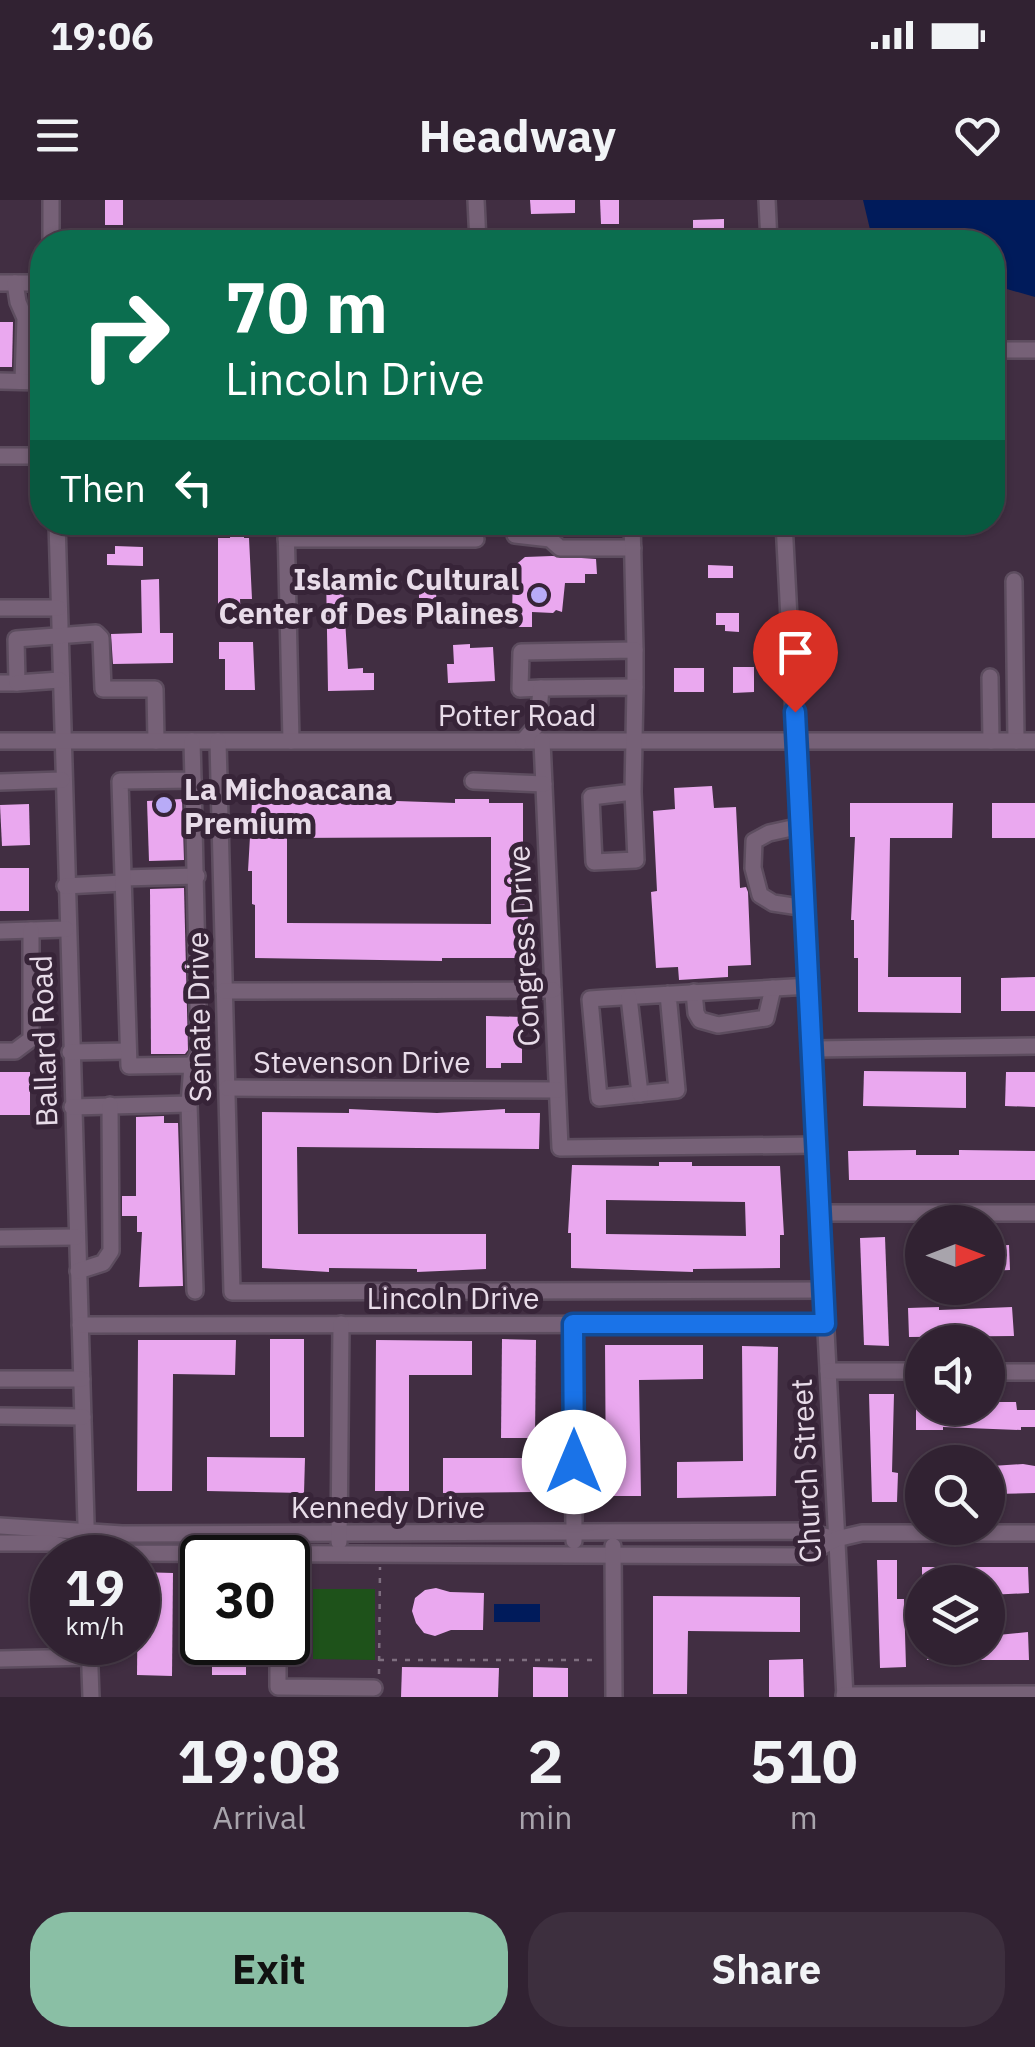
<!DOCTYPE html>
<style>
body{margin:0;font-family:"IBM Plex Sans",sans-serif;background:#3d2f3e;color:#f1f3f6;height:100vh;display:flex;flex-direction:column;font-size:38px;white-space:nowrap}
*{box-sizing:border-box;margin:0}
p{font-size:32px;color:#a8a4ac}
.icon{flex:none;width:55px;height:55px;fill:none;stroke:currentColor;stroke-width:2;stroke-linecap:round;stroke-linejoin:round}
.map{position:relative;height:1497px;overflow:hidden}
.sheet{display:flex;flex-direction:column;background:#312232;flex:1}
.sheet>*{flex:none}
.top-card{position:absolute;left:30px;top:30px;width:975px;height:305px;border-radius:40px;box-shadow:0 2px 8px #0004,0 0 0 2px #4c3f4d;background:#0b6e4f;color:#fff;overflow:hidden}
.needle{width:65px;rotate:90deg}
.fabs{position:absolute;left:905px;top:1005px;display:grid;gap:20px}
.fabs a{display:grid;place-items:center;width:100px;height:100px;border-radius:50%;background:#312232;box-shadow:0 2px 8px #0004,0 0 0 2px #4c3f4d;font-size:50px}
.speed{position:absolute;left:30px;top:1335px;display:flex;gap:20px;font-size:50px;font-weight:700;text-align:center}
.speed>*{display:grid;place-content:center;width:130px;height:130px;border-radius:50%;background:#312232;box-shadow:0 2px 8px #0004,0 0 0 2px #4c3f4d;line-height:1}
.speed small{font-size:25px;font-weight:400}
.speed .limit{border:5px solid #111;border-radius:15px;background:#fff;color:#111}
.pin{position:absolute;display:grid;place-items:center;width:85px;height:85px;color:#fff;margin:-102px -42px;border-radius:50% 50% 50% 0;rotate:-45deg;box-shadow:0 0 10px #0007}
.pin .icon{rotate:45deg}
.me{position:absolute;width:110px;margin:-55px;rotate:0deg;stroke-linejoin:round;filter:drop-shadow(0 0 8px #0008)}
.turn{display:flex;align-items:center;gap:35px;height:210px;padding:0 30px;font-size:45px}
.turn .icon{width:130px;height:130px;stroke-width:2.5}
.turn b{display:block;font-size:70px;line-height:85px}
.then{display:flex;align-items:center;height:95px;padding:0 30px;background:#0003;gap:20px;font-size:38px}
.eta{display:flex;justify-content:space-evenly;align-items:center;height:170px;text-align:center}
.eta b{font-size:60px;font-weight:700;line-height:70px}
.action{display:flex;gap:20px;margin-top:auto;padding:20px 30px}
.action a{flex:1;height:115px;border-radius:40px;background:#8abfa5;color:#111;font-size:40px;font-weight:700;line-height:115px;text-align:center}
.action a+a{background:#3d2f3e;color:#f1f3f6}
.status{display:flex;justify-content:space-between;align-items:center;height:70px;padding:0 50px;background:#312232;direction:ltr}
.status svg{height:28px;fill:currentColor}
header{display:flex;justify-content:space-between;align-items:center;height:130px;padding:0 30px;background:#312232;font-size:45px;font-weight:700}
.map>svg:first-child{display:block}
.green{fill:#1e521a}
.water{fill:#001b5b}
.building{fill:#eaa8ef;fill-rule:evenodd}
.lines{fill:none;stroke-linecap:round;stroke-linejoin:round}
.minor-casing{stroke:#5d4d5f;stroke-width:20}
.path{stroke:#7f6f80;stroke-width:2.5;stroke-dasharray:5 8;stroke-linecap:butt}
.minor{stroke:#766177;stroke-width:15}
.route-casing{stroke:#114b97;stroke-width:25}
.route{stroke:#1a73e8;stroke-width:18}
.poi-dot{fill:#b8abf7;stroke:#372438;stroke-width:4}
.labels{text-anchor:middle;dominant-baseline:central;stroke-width:10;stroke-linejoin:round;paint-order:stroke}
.poi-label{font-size:30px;font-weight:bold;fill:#e8dce9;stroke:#372438;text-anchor:end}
.street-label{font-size:30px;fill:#e8dce9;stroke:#372438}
</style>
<div class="status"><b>19:06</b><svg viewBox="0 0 49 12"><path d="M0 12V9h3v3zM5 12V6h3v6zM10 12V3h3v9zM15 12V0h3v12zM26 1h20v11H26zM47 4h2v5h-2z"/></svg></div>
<header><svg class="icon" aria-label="menu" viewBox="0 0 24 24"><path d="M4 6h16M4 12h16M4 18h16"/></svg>Headway<svg class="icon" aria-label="heart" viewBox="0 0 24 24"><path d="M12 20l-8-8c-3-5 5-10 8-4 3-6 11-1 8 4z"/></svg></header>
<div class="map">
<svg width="1035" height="1497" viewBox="0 0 1035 1497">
<rect width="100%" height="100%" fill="#412e42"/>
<path class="green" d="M313,1389H375V1460L313,1459Z"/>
<g class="water">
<path d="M863,0H1035V97L993,85L992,42H873Z"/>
<rect x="494" y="1404" width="46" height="18"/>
</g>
<g class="building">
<rect x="105" y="0" width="18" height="25"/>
<path d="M530,0H575V13L531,14Z"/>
<path d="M600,0H619V24H601Z"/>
<path d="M724,19V35L693,36V20Z"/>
<path d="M0,122H13L12,167H0Z"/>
<path d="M231,322H245L244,338H249L252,399H240L241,419L218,420V338H230Z"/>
<path d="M115,346L143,347V366L107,365V354H115Z"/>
<path d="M552,356L596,359L597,374H585V383H565L562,412L556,410L553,413L532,412V427H518V418H512L513,367L525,357Z"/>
<path d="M708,365L733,366V378H708Z"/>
<path d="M419,370L437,371L436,402L419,401Z"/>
<path d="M326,372H359L360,385H343L348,469L363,468V473H374V490L328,491Z"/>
<path d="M159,379L160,433H173V463L113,464L111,434L142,433L141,380Z"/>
<path d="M716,413H739V432L725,431V425H716Z"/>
<path d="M219,442H253L255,490H225V459H219Z"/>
<path d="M470,444V448L493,447L495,481L448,483L447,464H454L453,445Z"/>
<path d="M733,467H754V492L733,493Z"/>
<rect x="674" y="468" width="30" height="24"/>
<path d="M712,586L714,608L736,607L740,688L746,687L748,692L751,765L728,766V777L679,780L678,767L656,768L651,692L657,691L653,611L675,609L674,588Z"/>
<path d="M182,599L184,660L149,661L147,601Z"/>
<path d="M338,599L455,603V599H489V603H523V655H527L526,692H529L526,758H442V761L255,758V705L252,704V671H248L252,602H338ZM491,637V724L287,723V638Z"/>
<path d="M850,603H953L952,638H890L888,777H961V813L858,812V758H854V720H851L855,637H850Z"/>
<rect x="992" y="603" width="43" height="35"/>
<path d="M29,604L30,645L2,646L0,605Z"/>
<rect x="0" y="668" width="29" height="43"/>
<path d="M184,688L188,850L185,854H151L150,689Z"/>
<path d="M1035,777V811H1001V778Z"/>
<path d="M486,816L522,817V863H501V868H486Z"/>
<path d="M864,871L966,872V908L863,906Z"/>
<rect x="0" y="872" width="30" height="43"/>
<path d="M1006,872H1035V907L1005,906Z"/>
<path d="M349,909L437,913L505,909V913H540L539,949L297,947L298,1034H486V1069L417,1072V1069L329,1068V1072L262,1068V912L349,913Z"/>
<path d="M164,916V923H178L183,1086L139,1087L142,1032H137V1016H122V996H136V917Z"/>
<path d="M916,950V955H959V950L1035,951V980H849L848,951Z"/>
<path d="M659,962H692V966H780L784,1035H780V1068L693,1069V1072L571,1068V1033H568L572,965L659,966ZM606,1000L745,1002L746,1036L606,1034Z"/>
<path d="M885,1037L889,1146L864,1145L860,1038Z"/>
<path d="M922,1045V1070L907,1071L906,1046Z"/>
<path d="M1009,1045L1010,1070L988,1071V1046Z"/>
<path d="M939,1107V1110L1012,1107L1014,1136L909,1137L908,1108Z"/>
<rect x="270" y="1139" width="34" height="98"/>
<path d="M502,1139L536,1140L535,1238H501Z"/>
<path d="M138,1140H236L235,1175L173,1174L172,1291H137Z"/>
<path d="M376,1140L472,1141V1175H409V1291H375Z"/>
<path d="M605,1145H703V1179L639,1180L641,1296H606Z"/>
<path d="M742,1146L778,1147L776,1296L677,1298V1262L743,1261Z"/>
<path d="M869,1194H894L892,1272L898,1273L897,1302H872Z"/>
<path d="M991,1202H1016L1017,1210H1035V1227H1021V1230L943,1227V1230H916V1208H991Z"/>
<path d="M207,1257L305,1258L304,1293L207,1291Z"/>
<path d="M443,1258H536V1292L443,1293Z"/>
<path d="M1023,1264L1035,1266V1293L993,1294L992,1266Z"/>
<path d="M877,1360H897V1399H904L906,1467L880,1468Z"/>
<path d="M922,1367H1028L1029,1393L988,1395V1382H922Z"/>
<path d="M138,1372L173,1373L172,1476L137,1475Z"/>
<path d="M436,1388L450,1392L484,1393L483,1430H451L435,1436L424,1433L416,1423L412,1411L415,1398L425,1390Z"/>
<path d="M653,1396L800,1397V1432L688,1431L687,1494H653Z"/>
<path d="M1028,1432L1029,1460H927V1448H988V1436Z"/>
<rect x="212" y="1442" width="34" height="33"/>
<path d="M803,1459L804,1497H769V1460Z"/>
<path d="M402,1467L499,1468L498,1497H401Z"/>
<path d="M533,1467L568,1468V1497H533Z"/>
</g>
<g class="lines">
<g class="minor-casing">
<g id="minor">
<path d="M51,0V42"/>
<path d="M476,0L478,42"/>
<path d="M767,0L769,42"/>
<path d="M0,83H42"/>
<path d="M15,83L18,102L25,118L23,181"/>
<path d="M992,150H1035"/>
<path d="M0,181L42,182"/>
<path d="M0,256H42"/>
<path d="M57,322L87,1358"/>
<path d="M286,322L291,541"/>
<path d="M514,322L515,335L550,339L560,348H633"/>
<path d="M632,322L635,450"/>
<path d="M784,322L845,1497"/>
<path d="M286,339H476"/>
<path d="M1014,381L1016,541"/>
<path d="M0,408H58"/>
<path d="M990,477L991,541"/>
<path d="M0,483H17L16,439L96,433L101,438L103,489H155L156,541"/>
<path d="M17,483L60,480"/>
<path d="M541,488L520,489L521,452L635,450V487"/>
<path d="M0,541H1035"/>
<path d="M218,541L232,1092L824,1090"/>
<path d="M523,541L538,524L541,488L635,487L633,592L636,660L594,662L591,597L633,592"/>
<path d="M542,541L560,948L817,945"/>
<path d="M473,581L544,584"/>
<path d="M0,582L62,580"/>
<path d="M801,626L769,633L754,641L753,668L760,695L773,703L806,708"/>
<path d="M123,678L197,676"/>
<path d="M65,686L123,683"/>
<path d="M0,731L66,729"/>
<path d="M224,791L553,790"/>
<path d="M694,792L696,813L700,820L718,825L766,818L773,788"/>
<path d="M668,794L677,890L599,898L590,799C663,794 736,790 810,786"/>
<path d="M629,797L640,894"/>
<path d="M813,849L1035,846"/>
<path d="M0,851H15L31,839V730"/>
<path d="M70,852L128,851"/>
<path d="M192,865L199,853L193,580"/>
<path d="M227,888L557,890"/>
<path d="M189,904L195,1091"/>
<path d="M72,907L189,904L192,865L129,866L120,581L193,580L192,541"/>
<path d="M821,1013H1035"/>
<path d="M0,1038L76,1037"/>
<path d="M78,1071L103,1063L111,1051L110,905"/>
<path d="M573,1124L574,1341"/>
<path d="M80,1125L825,1124"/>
<path d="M828,1171H922"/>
<path d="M988,1172H1035"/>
<path d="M0,1179H82"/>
<path d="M0,1216L83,1217"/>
<path d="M0,1326L122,1334L804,1331L836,1339"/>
<path d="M339,1342L341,1124"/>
<path d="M0,1343H50L87,1352L116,1353L805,1356L836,1339L862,1333H1035"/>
<path d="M613,1346L614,1497"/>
<path d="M89,1442L91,1497"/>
<path d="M278,1442V1487L374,1488"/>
<path d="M0,1459L90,1457"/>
<path d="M844,1495L1035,1494"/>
</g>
</g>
<g class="path">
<path d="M379,1460H597"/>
<path d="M379,1474L380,1367"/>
</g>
<use href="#minor" class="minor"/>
</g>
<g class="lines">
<g class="route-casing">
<path id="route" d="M574,1262L573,1124H825L795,512"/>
</g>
<use href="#route" class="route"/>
</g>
<g class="poi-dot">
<circle cx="539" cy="395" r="10"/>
<circle cx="164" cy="605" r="10"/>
</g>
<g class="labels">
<g class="poi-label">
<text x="519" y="378">Islamic Cultural<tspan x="519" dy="34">Center of Des Plaines</tspan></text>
<text x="184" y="588" text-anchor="start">La Michoacana<tspan x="184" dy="34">Premium</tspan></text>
</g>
<g class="street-label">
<text x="517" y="514">Potter Road</text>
<text transform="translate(523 746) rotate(-93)">Congress Drive</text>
<text transform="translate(198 817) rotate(-91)">Senate Drive</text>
<text transform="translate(43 841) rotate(-92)">Ballard Road</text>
<text x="362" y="861">Stevenson Drive</text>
<text x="453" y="1097">Lincoln Drive</text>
<text transform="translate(805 1271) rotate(-93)">Church Street</text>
<text x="388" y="1306">Kennedy Drive</text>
</g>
</g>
</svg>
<div class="fabs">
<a><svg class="needle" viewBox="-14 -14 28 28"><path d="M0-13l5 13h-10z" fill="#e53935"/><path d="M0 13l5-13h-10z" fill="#a8a4ac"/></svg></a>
<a><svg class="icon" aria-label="sound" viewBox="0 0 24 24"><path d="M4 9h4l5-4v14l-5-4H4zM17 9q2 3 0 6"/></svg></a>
<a><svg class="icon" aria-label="search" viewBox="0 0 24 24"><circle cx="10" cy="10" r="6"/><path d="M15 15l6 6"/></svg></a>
<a><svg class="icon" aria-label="layers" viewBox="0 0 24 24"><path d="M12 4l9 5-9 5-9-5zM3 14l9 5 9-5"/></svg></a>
</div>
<div class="speed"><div>19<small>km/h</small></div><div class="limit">30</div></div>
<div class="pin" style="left:795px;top:512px;background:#d93025"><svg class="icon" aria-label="arrive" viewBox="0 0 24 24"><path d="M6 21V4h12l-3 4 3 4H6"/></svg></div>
<svg class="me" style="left:574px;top:1262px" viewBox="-20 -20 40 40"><circle r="19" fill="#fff"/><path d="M0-13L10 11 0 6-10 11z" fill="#1a73e8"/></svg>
<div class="top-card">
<div class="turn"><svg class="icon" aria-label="right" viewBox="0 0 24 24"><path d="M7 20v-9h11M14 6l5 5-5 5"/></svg><div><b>70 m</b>Lincoln Drive</div></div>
<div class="then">Then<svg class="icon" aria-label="left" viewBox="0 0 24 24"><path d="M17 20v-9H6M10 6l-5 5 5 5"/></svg></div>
</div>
</div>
<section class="sheet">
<div class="eta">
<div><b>19:08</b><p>Arrival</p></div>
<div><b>2</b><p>min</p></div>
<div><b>510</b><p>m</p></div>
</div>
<div class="action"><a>Exit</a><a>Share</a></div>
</section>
